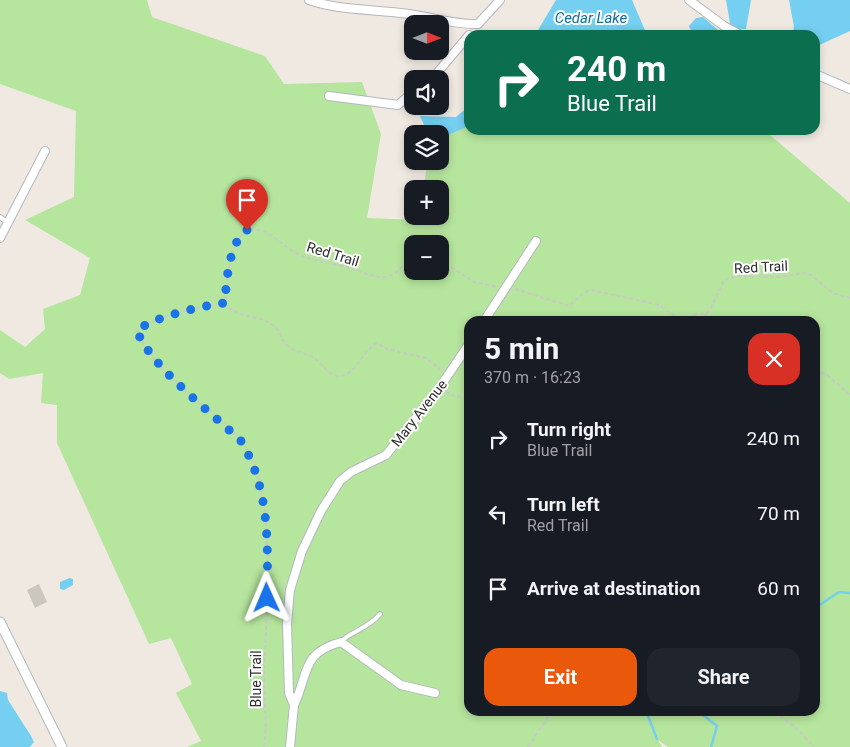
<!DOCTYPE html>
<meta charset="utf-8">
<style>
body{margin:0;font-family:Roboto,sans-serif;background:#20242c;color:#f1f3f6;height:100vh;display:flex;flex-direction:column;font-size:19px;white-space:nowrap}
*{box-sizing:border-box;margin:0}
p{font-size:16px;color:#9ea1a6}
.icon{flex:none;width:28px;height:28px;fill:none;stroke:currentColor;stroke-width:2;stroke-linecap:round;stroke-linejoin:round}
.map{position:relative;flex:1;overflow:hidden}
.panel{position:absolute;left:464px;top:316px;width:356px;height:400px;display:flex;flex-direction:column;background:#171b24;border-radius:15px;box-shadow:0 2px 8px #0003}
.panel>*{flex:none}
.guide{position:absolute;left:464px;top:30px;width:356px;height:105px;border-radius:15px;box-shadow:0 2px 8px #0003;background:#0b6e4f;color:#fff;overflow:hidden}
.needle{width:32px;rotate:90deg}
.tools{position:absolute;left:404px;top:15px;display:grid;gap:10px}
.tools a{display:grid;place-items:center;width:45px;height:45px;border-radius:10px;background:#171b24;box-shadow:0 2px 8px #0003;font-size:25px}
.pin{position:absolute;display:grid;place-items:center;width:42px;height:42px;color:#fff;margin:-51px -21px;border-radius:50% 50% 50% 0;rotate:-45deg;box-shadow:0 0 5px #0007}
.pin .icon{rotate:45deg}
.me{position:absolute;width:55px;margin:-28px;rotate:359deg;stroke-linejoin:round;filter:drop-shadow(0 0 4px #0008)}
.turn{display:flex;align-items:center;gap:18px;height:105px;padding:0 20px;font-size:22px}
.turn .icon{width:65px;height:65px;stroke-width:2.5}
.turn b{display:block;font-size:35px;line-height:42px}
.round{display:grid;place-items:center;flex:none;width:52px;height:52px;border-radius:15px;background:#20242c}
.head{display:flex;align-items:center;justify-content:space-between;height:85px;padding:0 20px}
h1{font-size:30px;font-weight:700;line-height:38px}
.action{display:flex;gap:10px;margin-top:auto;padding:10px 20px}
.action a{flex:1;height:58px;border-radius:15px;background:#ea580c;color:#fff;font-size:20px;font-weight:700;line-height:58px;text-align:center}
.action a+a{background:#20242c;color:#f1f3f6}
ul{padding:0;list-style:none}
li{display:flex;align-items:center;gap:15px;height:75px;padding:0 20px}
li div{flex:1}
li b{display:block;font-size:19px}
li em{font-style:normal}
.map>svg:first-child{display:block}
.green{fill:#b6e59e;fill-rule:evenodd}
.water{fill:#75cff0}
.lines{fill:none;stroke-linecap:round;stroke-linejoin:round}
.stream{stroke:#75cff0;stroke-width:2.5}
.building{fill:#cbc7bf}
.service-casing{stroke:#b4b7c1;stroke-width:6}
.minor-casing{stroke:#b4b7c1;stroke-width:10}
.tertiary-casing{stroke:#b4b7c1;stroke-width:11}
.path{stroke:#c9c9c9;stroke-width:2;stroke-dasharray:4 2.5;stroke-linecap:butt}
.service{stroke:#fff;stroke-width:4}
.minor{stroke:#fff;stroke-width:8}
.tertiary{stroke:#fff;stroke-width:9}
.route{stroke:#1a73e8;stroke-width:9;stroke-dasharray:0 16.2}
.labels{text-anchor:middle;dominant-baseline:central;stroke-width:4;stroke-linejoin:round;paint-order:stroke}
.street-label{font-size:14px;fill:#2e2e2e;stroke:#fff}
.water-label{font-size:15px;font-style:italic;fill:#0d6fa3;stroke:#fff}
</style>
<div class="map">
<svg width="850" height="747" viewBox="0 0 850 747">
<rect width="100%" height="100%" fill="#efe9e1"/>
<path class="green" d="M0,0H147L152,17L265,56L284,84L362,82L381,134L367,218L416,220L417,216H440V189H423L428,161H440V139L469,126V130H764L850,203V747H668L658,740L662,747H187L201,741L176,693L192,684L171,638L149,644L57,443V405L41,403L43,373L9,379L0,373V330L25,347L45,329L43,309L80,295L90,258L25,220L74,197L76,111L0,84ZM412,244H440V271H412ZM469,321H815V711H469Z"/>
<g class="water">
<path d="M556,0H632L647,35H535Z"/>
<path d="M726,0H751L746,29H738L736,35H702L690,29L689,26L696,18L703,17L719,31L726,32L730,23Z"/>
<path d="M789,0H850V31L815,47V35H792L794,27Z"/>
<path d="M469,106V126L440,139V134H428L420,116L456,117Z"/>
<path d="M70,578L73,579V585L64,590L60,589V582Z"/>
<path d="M0,691L7,693L8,700L31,736L34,742L30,747H0Z"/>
</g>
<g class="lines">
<g class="stream">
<path d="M815,608L839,592L850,593"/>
<path d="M649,711L648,716L657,739"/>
<path d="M698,711L717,726L711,747"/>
</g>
</g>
<path class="building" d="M39,584L47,602L35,608L27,590Z"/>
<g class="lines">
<g class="service-casing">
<g id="service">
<path d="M0,217L7,222"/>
<path d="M341,642C349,632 368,629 380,614"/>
</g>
</g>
<g class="minor-casing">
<g id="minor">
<path d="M309,0C340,11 377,9 409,14C432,17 454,25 478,24L500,0"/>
<path d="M689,0L724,26L741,35"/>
<path d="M815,74L850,89"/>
<path d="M432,79L469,35"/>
<path d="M329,96L398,105L412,93"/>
<path d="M0,238L45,151"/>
<path d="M484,321L536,241"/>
<path d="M294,705C309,673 301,653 341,642L401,685L435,693"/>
<path d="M290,747L294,705L289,693L287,624L290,590L302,551L321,511L340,481L351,472L386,455L438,390L469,344"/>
</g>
</g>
<g class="tertiary-casing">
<path id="tertiary" d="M0,622L62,747"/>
</g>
<g class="path">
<path d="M412,257C386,286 381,278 350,268C332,263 315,262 298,254C285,248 274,234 259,230C230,221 226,284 225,303C236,320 260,313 275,327C280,332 281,338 285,343C292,352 304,352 313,357C322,362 328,377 340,376C356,374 363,350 377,343L387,349L426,358L441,370"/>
<path d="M440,260L474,282L498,287"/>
<path d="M515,289L569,306L585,292L592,290L659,305L682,321L696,314H705L710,310L724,280L737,276L776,277L805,273L811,275L833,293L850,298"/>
<path d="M225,303C206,305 149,318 137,331C156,378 209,403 241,441C279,487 266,612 264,671C263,697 268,722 264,747"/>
<path d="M705,314L709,321"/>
<path d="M815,370L826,374L850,395"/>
<path d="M446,391L450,395L469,398"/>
<path d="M775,711L800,732L814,747"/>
<path d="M528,747L552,711"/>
</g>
<use href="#service" class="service"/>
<use href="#minor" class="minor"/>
<use href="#tertiary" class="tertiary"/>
</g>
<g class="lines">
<path class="route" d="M247,230C229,241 226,283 225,303C206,305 149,318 137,331C152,368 211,412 241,441C270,489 268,544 267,598"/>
</g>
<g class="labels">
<g class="street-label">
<text transform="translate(333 254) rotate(17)">Red Trail</text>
<text transform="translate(761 267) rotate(-3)">Red Trail</text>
<text transform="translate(419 413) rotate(-52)">Mary Avenue</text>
<text transform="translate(256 679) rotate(-90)">Blue Trail</text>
</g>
<g class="water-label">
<text x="591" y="18">Cedar Lake</text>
</g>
</g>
</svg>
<div class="tools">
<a><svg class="needle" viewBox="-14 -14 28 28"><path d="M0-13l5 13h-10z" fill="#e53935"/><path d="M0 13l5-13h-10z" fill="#9ea1a6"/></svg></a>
<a><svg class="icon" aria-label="sound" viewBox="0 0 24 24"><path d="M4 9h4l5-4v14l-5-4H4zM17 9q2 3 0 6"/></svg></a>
<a><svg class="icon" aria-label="layers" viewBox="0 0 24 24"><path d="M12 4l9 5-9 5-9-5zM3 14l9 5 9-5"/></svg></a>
<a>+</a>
<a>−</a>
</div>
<div class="pin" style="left:247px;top:230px;background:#d93025"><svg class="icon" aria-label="arrive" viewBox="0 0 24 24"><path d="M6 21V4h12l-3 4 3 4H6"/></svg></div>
<svg class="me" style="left:267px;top:598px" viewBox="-20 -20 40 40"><path d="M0-17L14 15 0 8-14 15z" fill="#1a73e8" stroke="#fff" stroke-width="4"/></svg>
<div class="guide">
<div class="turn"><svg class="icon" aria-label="right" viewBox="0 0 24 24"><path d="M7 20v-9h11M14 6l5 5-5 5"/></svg><div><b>240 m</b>Blue Trail</div></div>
</div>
<section class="panel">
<div class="head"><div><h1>5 min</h1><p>370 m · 16:23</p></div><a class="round" style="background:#d93025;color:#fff"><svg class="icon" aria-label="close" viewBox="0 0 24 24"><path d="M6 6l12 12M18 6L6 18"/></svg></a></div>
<ul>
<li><svg class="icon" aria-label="right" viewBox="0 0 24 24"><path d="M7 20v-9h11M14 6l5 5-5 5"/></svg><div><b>Turn right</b><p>Blue Trail</p></div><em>240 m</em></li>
<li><svg class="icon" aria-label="left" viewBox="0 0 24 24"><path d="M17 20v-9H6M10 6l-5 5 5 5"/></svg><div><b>Turn left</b><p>Red Trail</p></div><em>70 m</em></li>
<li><svg class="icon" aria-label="arrive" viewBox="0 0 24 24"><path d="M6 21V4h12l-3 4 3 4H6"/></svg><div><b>Arrive at destination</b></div><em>60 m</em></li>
</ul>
<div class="action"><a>Exit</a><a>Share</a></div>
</section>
</div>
